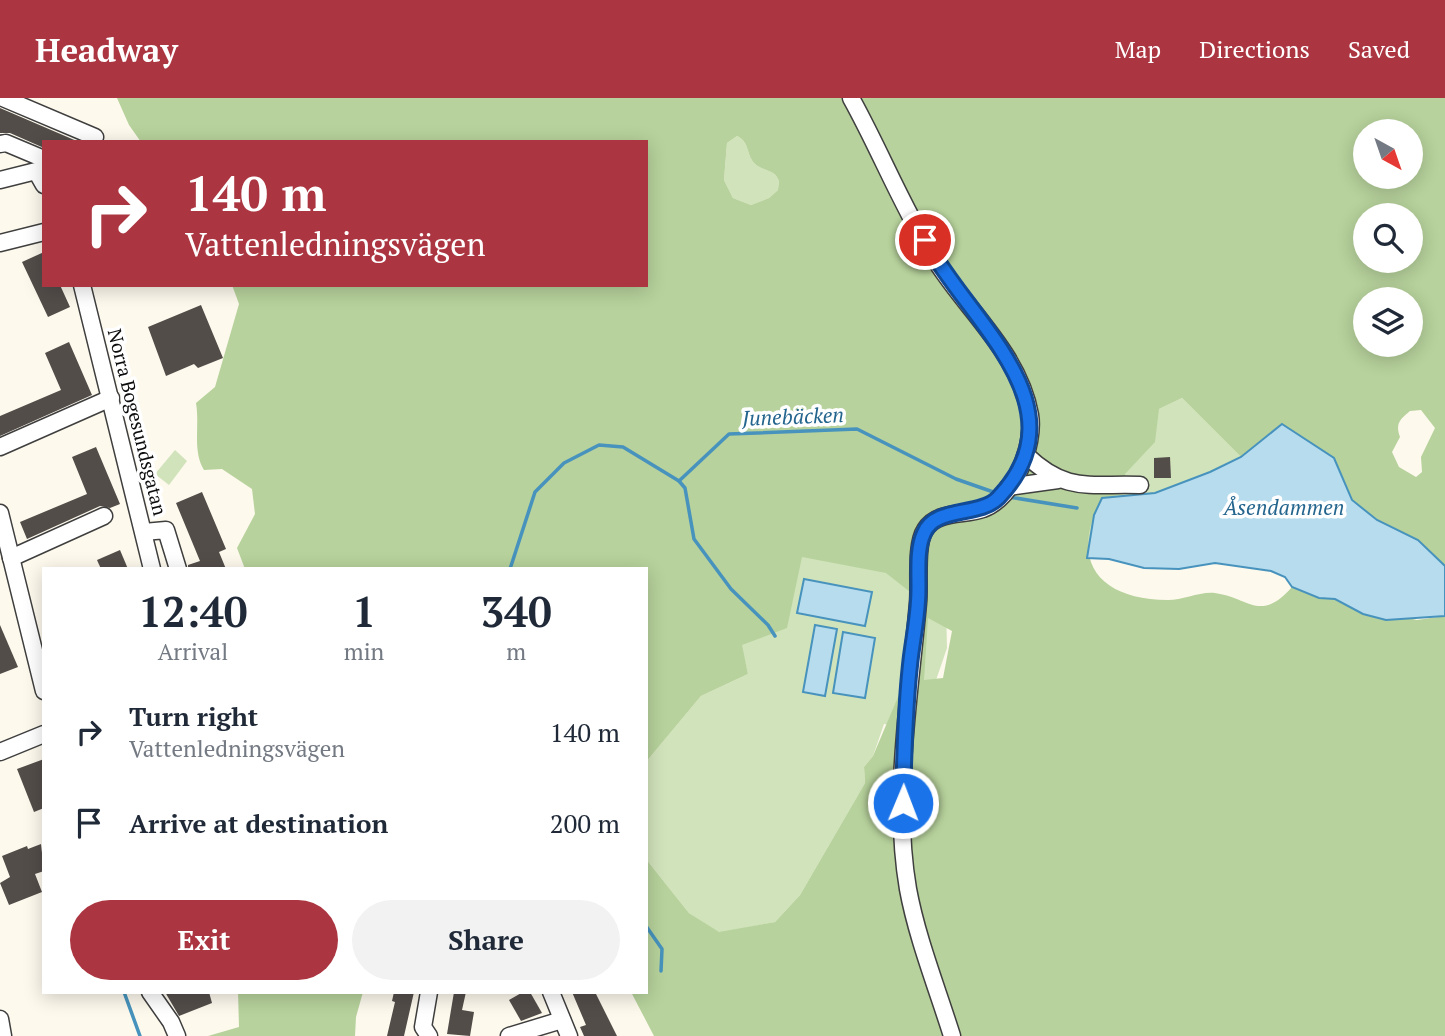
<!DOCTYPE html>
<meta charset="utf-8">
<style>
body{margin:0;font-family:"PT Serif",serif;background:#f2f2f3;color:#1f2937;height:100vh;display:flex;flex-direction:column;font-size:26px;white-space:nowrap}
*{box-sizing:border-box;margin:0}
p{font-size:23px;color:#747a83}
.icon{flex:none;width:38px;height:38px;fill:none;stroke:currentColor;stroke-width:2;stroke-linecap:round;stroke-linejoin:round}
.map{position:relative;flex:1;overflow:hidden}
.sheet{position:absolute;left:42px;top:469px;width:606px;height:427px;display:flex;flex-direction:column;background:#fff;border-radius:0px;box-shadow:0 4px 18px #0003}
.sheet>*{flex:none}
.hud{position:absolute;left:42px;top:42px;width:606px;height:147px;border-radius:0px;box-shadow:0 4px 18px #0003;background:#ab3540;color:#fff;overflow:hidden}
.needle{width:46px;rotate:140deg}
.controls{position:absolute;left:1353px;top:21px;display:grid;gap:14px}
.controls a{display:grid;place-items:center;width:70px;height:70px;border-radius:50%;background:#fff;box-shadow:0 4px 18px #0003;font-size:35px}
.pin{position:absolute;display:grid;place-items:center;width:60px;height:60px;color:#fff;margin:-30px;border:4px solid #fff;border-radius:50%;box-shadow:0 2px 7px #0007}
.me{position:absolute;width:77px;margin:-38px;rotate:1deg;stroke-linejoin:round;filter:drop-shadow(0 0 5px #0008)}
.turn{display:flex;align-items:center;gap:24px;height:147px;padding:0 28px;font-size:32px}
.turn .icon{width:91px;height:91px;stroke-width:2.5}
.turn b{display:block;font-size:49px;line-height:60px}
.eta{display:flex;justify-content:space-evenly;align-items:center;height:119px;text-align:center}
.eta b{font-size:42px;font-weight:700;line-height:49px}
.cta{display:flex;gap:14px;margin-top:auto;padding:14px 28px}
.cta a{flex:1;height:80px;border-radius:42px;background:#ab3540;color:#fff;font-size:28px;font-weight:700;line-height:80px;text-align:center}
.cta a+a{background:#f2f2f3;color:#1f2937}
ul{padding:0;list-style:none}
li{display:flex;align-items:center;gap:21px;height:91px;padding:0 28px}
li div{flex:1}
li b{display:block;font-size:26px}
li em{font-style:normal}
header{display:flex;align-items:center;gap:42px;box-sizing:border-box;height:98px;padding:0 35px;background:#ab3540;color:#fff}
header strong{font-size:33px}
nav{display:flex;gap:38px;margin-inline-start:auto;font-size:24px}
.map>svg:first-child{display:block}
.green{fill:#d1e3bb}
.forest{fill:#b7d29c;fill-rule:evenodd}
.water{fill:#b7dcee;stroke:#4793bd;stroke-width:2}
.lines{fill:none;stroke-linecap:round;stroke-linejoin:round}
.stream{stroke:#4793bd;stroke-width:3.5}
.building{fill:#534d4a}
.minor-casing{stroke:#3f3f3f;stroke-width:19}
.minor{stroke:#fff;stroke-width:16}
.route-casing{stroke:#114b97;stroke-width:18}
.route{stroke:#1a73e8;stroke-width:12}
.labels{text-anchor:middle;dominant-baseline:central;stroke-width:7;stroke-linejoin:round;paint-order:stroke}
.street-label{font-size:19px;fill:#0c0c0c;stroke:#fff}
.water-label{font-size:21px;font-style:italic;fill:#24658e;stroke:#fff}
</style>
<header>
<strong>Headway</strong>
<nav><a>Map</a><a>Directions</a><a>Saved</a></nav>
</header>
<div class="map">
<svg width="1445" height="938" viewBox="0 0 1445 938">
<rect width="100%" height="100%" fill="#fdf9ed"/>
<g class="green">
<path d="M737,38C750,44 746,57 755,66C761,72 775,72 778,81C780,84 778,88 778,92L769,100L751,107L733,100L724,82L727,45Z"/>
<path d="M1182,300L1241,359L1070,466L945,465L947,550L919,632L884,626L873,658L864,669L865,685L800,797L775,824L719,835L689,815L646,761V664L701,598L748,576L741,547L804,418L1159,311Z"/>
<path d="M175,352L187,363L169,387L155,376Z"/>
</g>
<g class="forest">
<path d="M117,0H1445V468L1418,442L1377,422L1352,402L1334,360L1281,326L1241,359L1182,300L1159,311L1155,344L1125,376L1124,396L1102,400C1068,463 1099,502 1168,502C1183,502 1201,493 1215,495C1250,500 1260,525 1292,489L1319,500L1335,501L1345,507L1417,522L1445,518V938H654L631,894H646V761L689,815L719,834L775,824L800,797L865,685L864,669L873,658L914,561L919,501L886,475L802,459L787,530L742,547L748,576L701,598L646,664V471H245L237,450L255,416L252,391L222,371L204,372C192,352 200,328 196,305L215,289L239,206L232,187H646V44H141L129,27ZM1365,33H1410V79H1365ZM737,38C750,44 746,57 755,66C761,72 775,72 778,81C780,84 778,88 778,92L769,100L751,107L733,100L724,82L727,45ZM1365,117H1410V163H1365ZM1365,201H1410V247H1365ZM1421,312L1435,330L1421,359L1422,374L1416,379L1399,369L1392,354L1400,339C1395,326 1400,321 1410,313ZM928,520L952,533L943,580L924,582Z"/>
<path d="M238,894H363L356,919L355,938H208L239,929Z"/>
</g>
<g class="water">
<path d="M1282,326L1334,360L1352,402L1377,422L1418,442L1445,468V518L1386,522L1363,516L1335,501L1319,500L1292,489L1285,479L1271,473L1215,465L1179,471L1144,470L1109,461L1087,460L1094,417L1102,400L1155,395L1210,374L1241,359Z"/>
<path d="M804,481L872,494L865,528L797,515Z"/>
<path d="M815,527L837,531L825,598L803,594Z"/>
<path d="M843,534L875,540L865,600L833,595Z"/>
</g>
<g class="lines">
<g class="stream">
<path d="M679,383L685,390L694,441L731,491L768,527L775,538"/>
<path d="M1009,399L1077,410"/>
<path d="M510,471L535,394L564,365L599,347L623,349L679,383L729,336L857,331L956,381L999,396"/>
<path d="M646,828L662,851L661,873"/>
<path d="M124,894L140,938"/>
</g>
</g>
<g class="building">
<path d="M0,10L79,44H44V50L10,35H0Z"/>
<path d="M44,154V187H60L70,209L48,219L22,164Z"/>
<path d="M201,207L223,260L198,270L194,266L166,278L148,229Z"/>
<path d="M69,244L92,297L0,338V318L61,292L45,255Z"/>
<path d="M96,349L120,406L110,410L100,408L27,441L20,424L87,396L72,359Z"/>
<path d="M1170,359L1171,380H1154V360Z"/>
<path d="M202,394L226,451L219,454L226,471H188V467L200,463L176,405Z"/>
<path d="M120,452L128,471H101L97,462Z"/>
<path d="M0,527L18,569L0,576Z"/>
<path d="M44,661V710L34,714L17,671Z"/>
<path d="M41,746L44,773L35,776L42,794L9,807L0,785L10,779L2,758L27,748L28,751Z"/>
<path d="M165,894H209L212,905L179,918Z"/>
<path d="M394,894H414L404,938H387L395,904L392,903Z"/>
<path d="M454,894H466L462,912L474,914L470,938L447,936Z"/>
<path d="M523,894H530L542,915L521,923L509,902Z"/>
<path d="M572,894H595L617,938H584L580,929L586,927Z"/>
</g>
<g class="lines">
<g class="minor-casing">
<g id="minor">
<path d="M3,0L95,39"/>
<path d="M851,0C880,52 902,109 934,160C965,211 1019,254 1030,317C1035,347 1014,400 983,411C965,418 937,412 925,432C915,447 920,487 918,505C910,597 892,699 908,791C917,840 937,890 952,938"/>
<path d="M0,46L6,45L44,61"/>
<path d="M0,82L36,73L44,87"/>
<path d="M0,145L44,134"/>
<path d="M82,187L152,471"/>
<path d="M0,349L111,300"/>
<path d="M1026,357C1067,396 1090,385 1140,387"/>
<path d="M1008,389L1058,382"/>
<path d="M0,415L44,593"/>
<path d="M144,434L166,432L178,471"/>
<path d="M11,460L104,418"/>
<path d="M0,654L44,636"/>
<path d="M150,894L171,924L177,938"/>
<path d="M551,894L569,938"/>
<path d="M0,921L3,938"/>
<path d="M429,938L423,929L429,894"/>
<path d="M509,938L562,922"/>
</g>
</g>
<use href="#minor" class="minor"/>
</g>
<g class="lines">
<g class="route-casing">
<path id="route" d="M903,705C904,659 905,613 910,567C912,546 917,524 918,503C920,482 915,454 924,435C935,408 979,419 998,400C1086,308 966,221 925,142"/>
</g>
<use href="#route" class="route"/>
</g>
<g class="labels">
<g class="street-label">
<text transform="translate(138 324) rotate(76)">Norra Bogesundsgatan</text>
</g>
<g class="water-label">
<text transform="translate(793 318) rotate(-2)">Junebäcken</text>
<text x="1284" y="409">Åsendammen</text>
</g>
</g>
</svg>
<div class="controls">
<a><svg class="needle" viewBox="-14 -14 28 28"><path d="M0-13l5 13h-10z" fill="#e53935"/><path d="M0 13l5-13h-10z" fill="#747a83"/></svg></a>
<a><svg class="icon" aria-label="search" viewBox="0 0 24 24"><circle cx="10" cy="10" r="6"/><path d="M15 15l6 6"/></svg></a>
<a><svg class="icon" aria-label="layers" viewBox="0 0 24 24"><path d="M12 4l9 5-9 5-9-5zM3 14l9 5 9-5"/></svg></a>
</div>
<div class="pin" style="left:925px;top:142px;background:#d93025"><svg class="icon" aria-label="arrive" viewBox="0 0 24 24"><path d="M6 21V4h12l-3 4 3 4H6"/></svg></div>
<svg class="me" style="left:903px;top:705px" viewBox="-20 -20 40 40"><circle r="17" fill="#1a73e8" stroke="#fff" stroke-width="3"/><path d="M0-11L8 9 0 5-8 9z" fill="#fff"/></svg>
<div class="hud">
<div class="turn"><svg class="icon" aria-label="right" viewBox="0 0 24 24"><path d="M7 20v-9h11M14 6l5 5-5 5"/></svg><div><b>140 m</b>Vattenledningsvägen</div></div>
</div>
<section class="sheet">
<div class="eta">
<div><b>12:40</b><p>Arrival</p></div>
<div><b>1</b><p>min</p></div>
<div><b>340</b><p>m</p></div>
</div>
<ul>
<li><svg class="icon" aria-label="right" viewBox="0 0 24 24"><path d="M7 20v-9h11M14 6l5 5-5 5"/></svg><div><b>Turn right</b><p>Vattenledningsvägen</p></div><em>140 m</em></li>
<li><svg class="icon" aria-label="arrive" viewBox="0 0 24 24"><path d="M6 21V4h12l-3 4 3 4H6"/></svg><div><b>Arrive at destination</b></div><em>200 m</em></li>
</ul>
<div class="cta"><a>Exit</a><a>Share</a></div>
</section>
</div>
